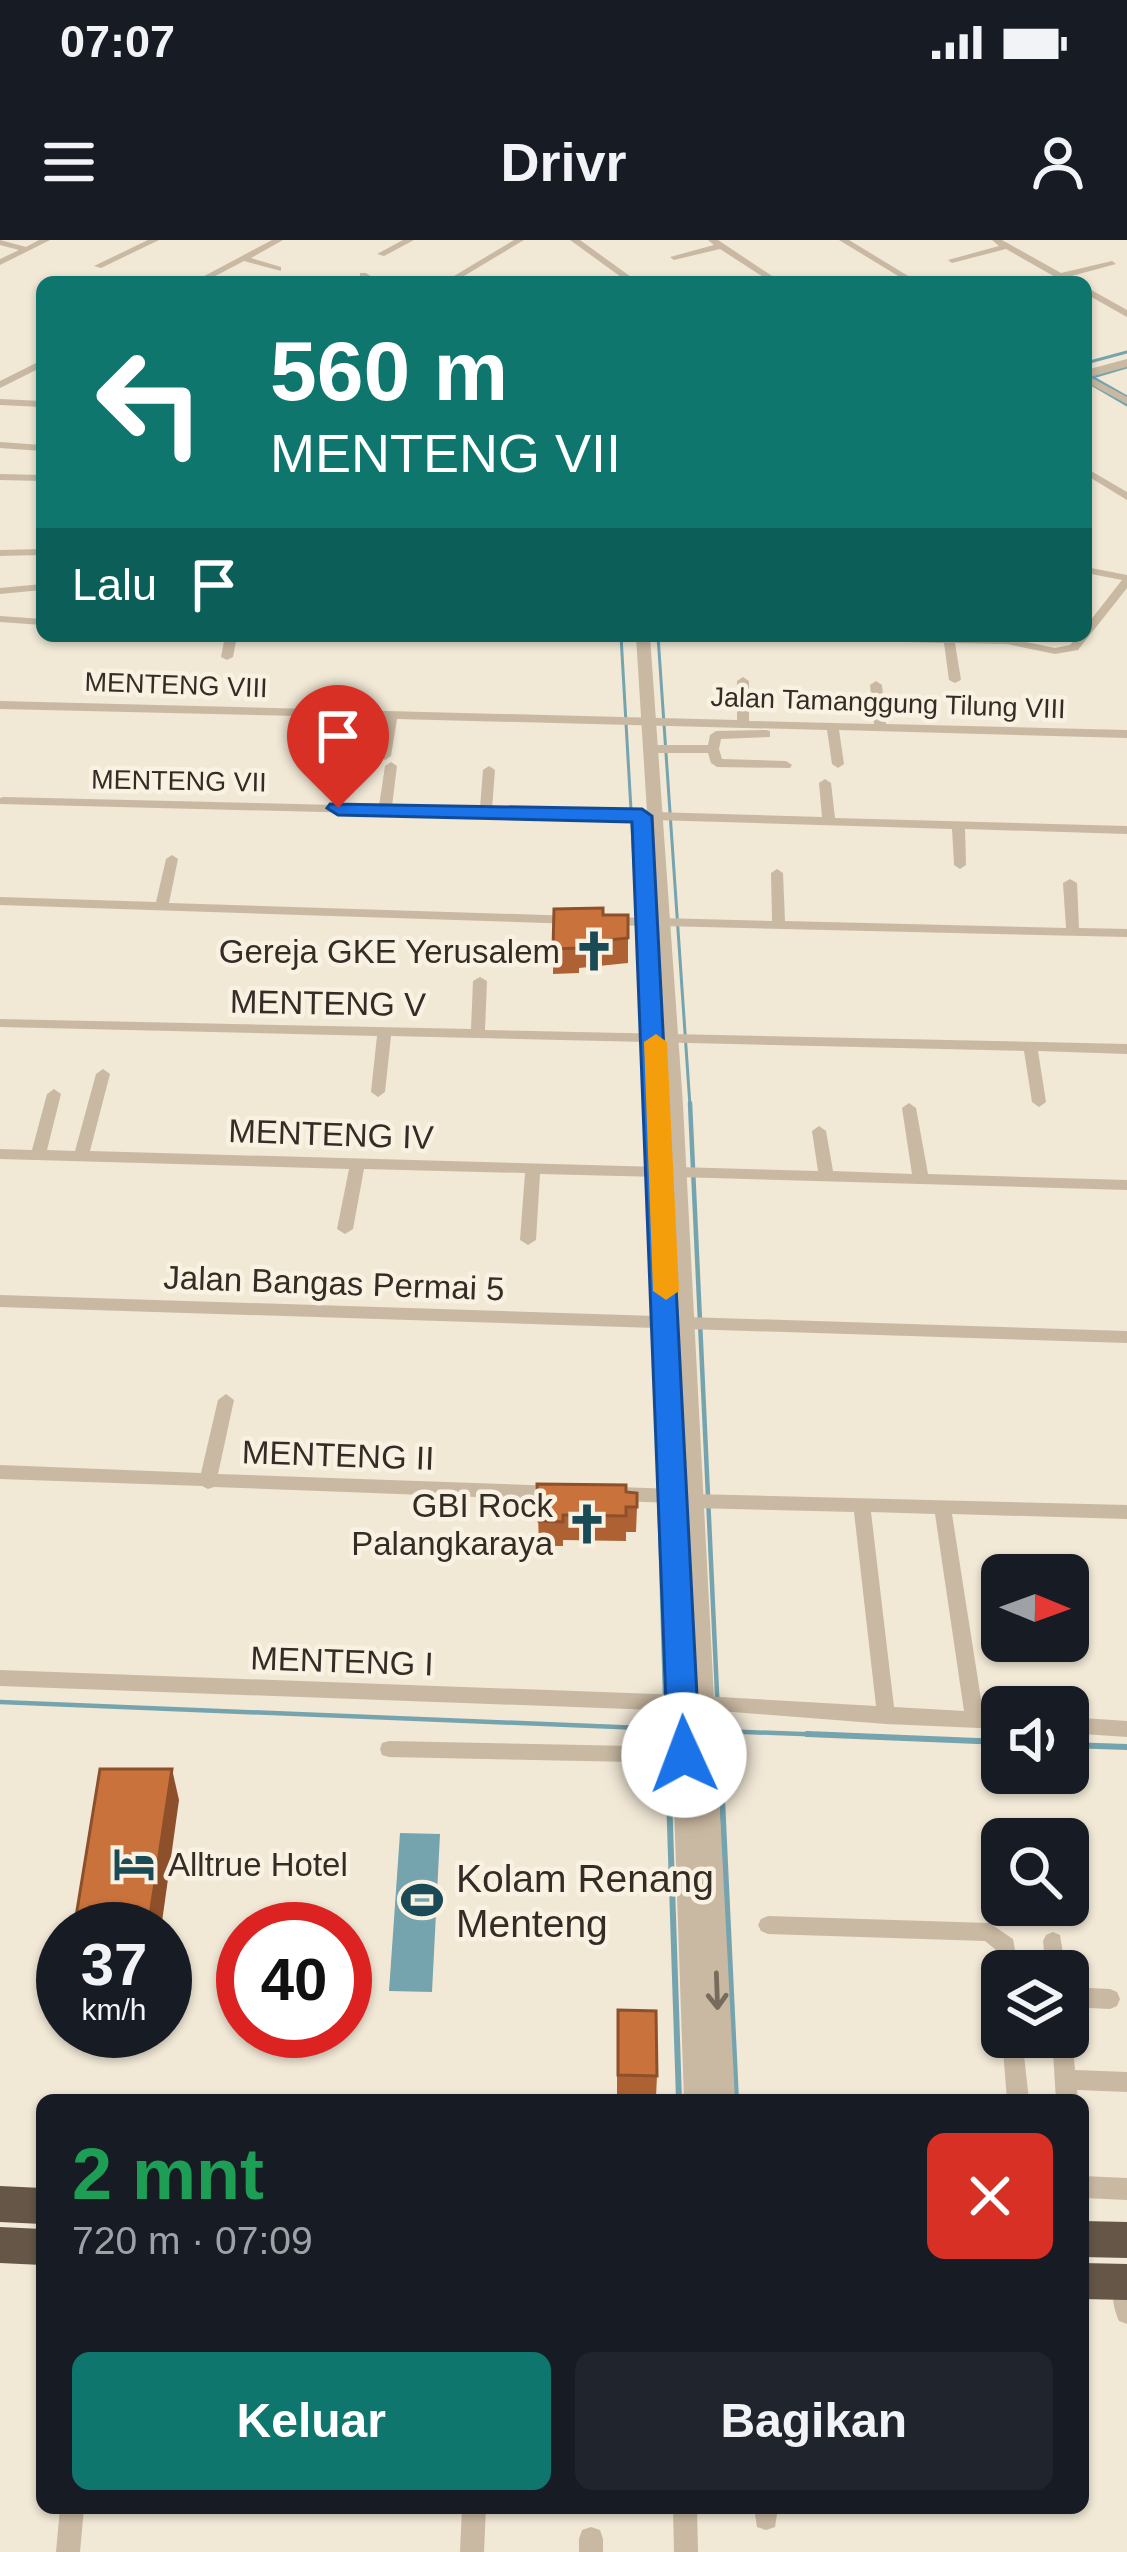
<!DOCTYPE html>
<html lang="id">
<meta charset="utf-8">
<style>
body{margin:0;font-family:Helvetica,sans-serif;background:#20242c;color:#f1f3f6;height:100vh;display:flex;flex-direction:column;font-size:45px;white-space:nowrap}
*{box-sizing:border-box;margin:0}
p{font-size:39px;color:#9ea1a6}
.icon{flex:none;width:66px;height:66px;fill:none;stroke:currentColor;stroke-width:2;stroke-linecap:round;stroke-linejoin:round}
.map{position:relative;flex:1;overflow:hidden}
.sheet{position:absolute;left:36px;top:1854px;width:1053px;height:420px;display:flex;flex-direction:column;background:#171b24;border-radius:18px;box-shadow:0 3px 9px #0004}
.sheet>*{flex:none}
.banner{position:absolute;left:36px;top:36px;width:1056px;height:366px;border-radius:18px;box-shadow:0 3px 9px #0004;background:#0f766e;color:#fff;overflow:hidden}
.needle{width:78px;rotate:91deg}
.tools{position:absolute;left:981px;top:1314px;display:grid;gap:24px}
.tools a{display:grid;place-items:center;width:108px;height:108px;border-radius:18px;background:#171b24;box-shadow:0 3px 9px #0004;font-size:60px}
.speed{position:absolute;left:36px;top:1662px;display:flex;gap:24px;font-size:60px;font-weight:700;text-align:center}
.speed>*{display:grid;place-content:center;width:156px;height:156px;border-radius:50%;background:#171b24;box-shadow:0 3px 9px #0004;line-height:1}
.speed small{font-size:30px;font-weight:400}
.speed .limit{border:18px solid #d22;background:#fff;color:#111}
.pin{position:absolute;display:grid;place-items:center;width:102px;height:102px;color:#fff;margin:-123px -51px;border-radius:50% 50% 50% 0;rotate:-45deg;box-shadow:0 0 12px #0007}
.pin .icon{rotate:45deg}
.me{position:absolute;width:132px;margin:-66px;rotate:358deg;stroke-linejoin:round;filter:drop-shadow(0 0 9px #0008)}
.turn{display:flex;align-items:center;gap:42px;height:252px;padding:0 36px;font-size:54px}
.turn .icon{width:156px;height:156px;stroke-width:2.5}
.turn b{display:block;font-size:84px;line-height:102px}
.then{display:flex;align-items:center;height:114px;padding:0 36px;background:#0003;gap:24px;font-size:45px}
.round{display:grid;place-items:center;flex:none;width:126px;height:126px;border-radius:18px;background:#20242c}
.head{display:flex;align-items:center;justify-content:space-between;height:204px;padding:0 36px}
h1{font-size:72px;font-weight:800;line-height:90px;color:#1e9e55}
.primary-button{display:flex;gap:24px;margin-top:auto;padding:24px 36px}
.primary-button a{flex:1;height:138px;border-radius:18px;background:#0f766e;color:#fff;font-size:48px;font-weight:800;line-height:138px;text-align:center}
.primary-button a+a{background:#20242c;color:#f1f3f6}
.status{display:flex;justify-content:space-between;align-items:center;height:84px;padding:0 60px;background:#171b24;direction:ltr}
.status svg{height:33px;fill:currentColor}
header{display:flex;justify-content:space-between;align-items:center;height:156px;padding:0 36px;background:#171b24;font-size:54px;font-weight:800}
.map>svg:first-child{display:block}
.water{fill:#75a4af}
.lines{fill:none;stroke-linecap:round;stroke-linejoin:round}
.stream-far2{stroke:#75a4af;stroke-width:3}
.stream-far1{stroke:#75a4af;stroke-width:4.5}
.stream{stroke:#75a4af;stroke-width:6}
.minor{fill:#c9b9a2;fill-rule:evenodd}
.tertiary{fill:#c9b9a2;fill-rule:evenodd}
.secondary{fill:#9d8874;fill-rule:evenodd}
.trunk{fill:#665648;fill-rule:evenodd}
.wall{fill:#ae6234}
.shaded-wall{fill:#8d502a}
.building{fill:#ca723c;stroke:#8d502a;stroke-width:3}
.oneway{stroke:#776b5d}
.route{fill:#1a73e8;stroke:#114b97;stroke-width:3}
.slow{fill:#f59e0b}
.labels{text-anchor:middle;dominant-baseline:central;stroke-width:9;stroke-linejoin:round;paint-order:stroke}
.far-street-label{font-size:27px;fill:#342c25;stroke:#f9f2e2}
.poi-label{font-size:33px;fill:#342c25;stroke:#f9f2e2;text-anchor:end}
.street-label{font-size:33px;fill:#342c25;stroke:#f9f2e2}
.near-poi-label{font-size:39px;fill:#342c25;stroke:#f9f2e2;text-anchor:start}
</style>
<div class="status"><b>07:07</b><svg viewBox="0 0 49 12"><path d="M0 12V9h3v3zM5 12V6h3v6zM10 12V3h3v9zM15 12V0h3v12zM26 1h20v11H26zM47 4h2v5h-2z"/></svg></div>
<header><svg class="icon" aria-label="menu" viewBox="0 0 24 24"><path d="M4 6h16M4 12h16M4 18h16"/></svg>Drivr<svg class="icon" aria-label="person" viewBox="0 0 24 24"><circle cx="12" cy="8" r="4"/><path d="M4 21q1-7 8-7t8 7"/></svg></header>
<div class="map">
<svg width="1127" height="2312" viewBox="0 0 1127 2312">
<rect width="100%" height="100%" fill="#f1e8d6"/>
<path class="water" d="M400,1593L440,1594L432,1752L389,1751Z"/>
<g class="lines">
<g class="stream-far2">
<path d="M1086,123L1127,112"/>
<path d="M1092,137L1127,157"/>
<path d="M1086,139L1127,127"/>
<path d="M1086,141L1127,165"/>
<path d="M621,396L648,866"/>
<path d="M658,396L690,866"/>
</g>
<g class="stream-far1">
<path d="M648,863L665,1457"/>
<path d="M690,863L719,1497"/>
<path d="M0,1462L666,1489"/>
<path d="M666,1469L667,1497"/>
<path d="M719,1491L884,1497"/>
</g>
<g class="stream">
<path d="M667,1494L679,1860"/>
<path d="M719,1494L736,1860"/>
<path d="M807,1494L1002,1502"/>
<path d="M1068,1505L1127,1507"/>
</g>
<g class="minor">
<path d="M0,0L26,7L39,0H50L0,25V19L19,10L0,5Z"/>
<path d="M148,0H159L101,28L94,26Z"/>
<path d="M272,0H283L251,18L281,27V31L244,21L204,42H193Z"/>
<path d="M403,0H414L384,16L377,14Z"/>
<path d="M514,0H524L454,42H444Z"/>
<path d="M570,0H580L638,42H628Z"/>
<path d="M708,0H718L781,42H771L720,9L674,20L670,17L714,5Z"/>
<path d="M839,0H849L918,42H908Z"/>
<path d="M992,0H1002L1061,33L1112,21L1116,24L1068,37L1075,42H1064L1006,9L952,23L948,20L999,6Z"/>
<path d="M360,33H366L379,42H369L360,37Z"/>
<path d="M1086,47L1127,70V77L1086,54Z"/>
<path d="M42,120V127L0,148V141Z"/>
<path d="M1086,135L1127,157V164L1086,142Z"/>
<path d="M0,159L42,161V167L0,165Z"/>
<path d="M0,202L42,205V211L0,208Z"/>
<path d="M1086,228L1127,252V260L1086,235Z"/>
<path d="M0,234L42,235V241L0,240Z"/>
<path d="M42,309V315L0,316V310Z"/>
<path d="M1086,327L1127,335V348L1078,410L1055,414L1007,404L955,403L961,440L955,443L949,440L944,403L776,399L770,396L1007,398L1055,408L1070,405L1078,396H1086V386L1122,340L1086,333Z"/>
<path d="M42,344V350L0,354V348Z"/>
<path d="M0,376L42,379V385L0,382Z"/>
<path d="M225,396H237L233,417L227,420L221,417Z"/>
<path d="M743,437L749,441V481L874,484L870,445L876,441L882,445L886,484L1127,490V498L839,490L844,524L838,528L832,524L827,490L397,479L391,516L385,520L379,516L385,478L0,469V461L737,480V441Z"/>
<path d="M766,490L770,491V497L721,499L719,509L722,519L786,521L792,525L790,528L717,527L711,523L708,513H651L645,509L651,505H708L710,495L716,491Z"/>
<path d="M391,522L397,526L392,566L480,568L483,530L489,526L495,530L492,569L642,572L648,576L654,572L822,577L819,543L825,539L831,543L835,578L1127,586V594L965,589L966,625L960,629L954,625L952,589L654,580L648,576L642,580L0,564V558L3,557L379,566L385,526Z"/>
<path d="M172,615L178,619L169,663L575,676L582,680L575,684L0,665V657L156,662L166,619Z"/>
<path d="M777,629L783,633L785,681L1066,688L1063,643L1070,639L1077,643L1079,688L1127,689V697L661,686L655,683L649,686L607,685L600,681L607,677L649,678L655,681L661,678L772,681L771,633Z"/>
<path d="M480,737L487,741L485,790L1127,804V814L1038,811L1046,862L1039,867L1032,862L1024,811L391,796L385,852L378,857L371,852L377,796L0,787V779L471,789L473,741Z"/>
<path d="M103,829L110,834L90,911L660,927L667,932L660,937L540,934L536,1000L528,1005L520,1000L525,933L364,929L353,989L345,994L337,989L349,929L0,919V909L32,910L47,854L54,849L61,854L47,910L75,911L96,834Z"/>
<path d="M909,863L916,868L928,934L1127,940V950L677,937L670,932L677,927L818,931L812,891L819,886L826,891L833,931L912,934L902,868Z"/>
<path d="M0,1055L1127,1091V1103L0,1067Z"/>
<path d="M226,1154L234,1160L218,1234L557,1246L563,1248L566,1253L563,1258L557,1260L214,1247L208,1249L202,1246L0,1239V1225L201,1233L218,1160Z"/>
<path d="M618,1247L674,1249L680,1251L683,1256L680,1261L674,1263L618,1261L612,1259L609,1254L612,1249Z"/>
<path d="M692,1254L1127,1265V1279L952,1274L983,1472L1002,1473V1489L886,1484L695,1469L693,1464L695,1459L702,1456L876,1466L854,1272L692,1268L686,1266L683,1261L686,1256ZM871,1272L935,1274L964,1471L894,1467Z"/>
<path d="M0,1430L682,1455L689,1458L691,1463L689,1468L682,1471L0,1446Z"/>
<path d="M1068,1477L1127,1481V1497L1068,1493Z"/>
<path d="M389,1501L684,1507L691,1509L693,1515L691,1521L684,1523L389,1517L382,1515L380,1509L382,1503Z"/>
<path d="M768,1676L989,1683L1013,1699L1019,1731H1002V1738L996,1710L985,1701L768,1694L761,1691L758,1685L761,1679Z"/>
<path d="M1053,1692L1060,1695L1066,1731H1046L1043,1701L1046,1695Z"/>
<path d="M1068,1747L1110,1749L1117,1752L1120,1759L1117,1766L1110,1769L1068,1767Z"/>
<path d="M1068,1790L1072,1797L1075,1830L1127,1832V1852L1077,1850L1078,1860H1056L1052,1797H1068Z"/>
<path d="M1002,1797H1022L1029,1860H1007Z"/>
<path d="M1083,1936L1127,1938V1960L1083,1958Z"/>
<path d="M1123,2032L1127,2033V2084L1119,2081C1113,2068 1110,2048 1115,2035Z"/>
<path d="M60,2268H84L80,2312H56Z"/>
<path d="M462,2268H486L484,2312H460Z"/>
<path d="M673,2268H697L698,2312H674Z"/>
<path d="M754,2268H778L775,2287L766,2290L757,2287Z"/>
<path d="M591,2287L600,2290L603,2299V2312H579V2299L582,2290Z"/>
</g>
<g class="tertiary">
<path d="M1127,119V127L1086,138V130Z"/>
<path d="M636,396H650L683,865L735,1860H684L672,1508L676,1501L684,1498L692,1501L691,1477L682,1481L674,1478L670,1471L647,801L650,797L661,796Z"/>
</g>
<path class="secondary" d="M682,1460L692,1463C699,1477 701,1502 694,1516L684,1520L674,1516C667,1502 665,1477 672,1463Z"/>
<g class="trunk">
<path d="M0,1946L42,1948V1984L0,1982Z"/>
<path d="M1083,1981L1127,1982V2018L1083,2017Z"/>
<path d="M0,1987L42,1989V2025L0,2023Z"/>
<path d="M1083,2023L1127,2024V2060L1083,2059Z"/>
</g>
</g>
<g class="wall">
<path d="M554,669L603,675H628V723L579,728V733L553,734Z"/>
<path d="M537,1244L637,1267L636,1292H626V1301L563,1300V1306H539Z"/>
<path d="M617,1791L657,1836L656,1857L617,1856Z"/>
</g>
<path class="shaded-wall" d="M172,1529L179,1560L161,1689H148Z"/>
<g class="building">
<path d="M603,668V675H628V698L579,703V708L553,709L554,669Z"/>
<path d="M537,1244L626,1245V1252L637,1253V1267H626V1276L563,1275V1282L539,1281Z"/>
<path d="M100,1529H172L148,1689H74Z"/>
<path d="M618,1770L656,1771L657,1836L618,1835Z"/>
</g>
<defs><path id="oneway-shaft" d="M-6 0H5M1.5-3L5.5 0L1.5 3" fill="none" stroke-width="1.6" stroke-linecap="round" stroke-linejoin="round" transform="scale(3)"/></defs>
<use class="oneway" href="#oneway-shaft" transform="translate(717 1751) rotate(88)"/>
<path class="route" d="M330,564L642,569L652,576L700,1515L695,1524H673L668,1515L632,582L338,575L327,568Z"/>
<path class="slow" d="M656,794L667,802L679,1051L666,1060L653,1051L644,802Z"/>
<defs>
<g id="church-bare" transform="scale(3.24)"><path d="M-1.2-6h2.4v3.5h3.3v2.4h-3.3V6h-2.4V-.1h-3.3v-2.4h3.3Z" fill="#1a4a56" stroke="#f9f2e2" stroke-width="2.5" paint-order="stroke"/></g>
<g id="hotel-bare" transform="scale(3.24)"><path d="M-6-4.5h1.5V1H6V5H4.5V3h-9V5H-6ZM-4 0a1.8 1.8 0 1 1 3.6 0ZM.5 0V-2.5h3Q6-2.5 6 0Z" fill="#1a4a56" stroke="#f9f2e2" stroke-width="2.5" paint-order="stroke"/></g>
<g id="stadium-bare" transform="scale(3.24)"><path d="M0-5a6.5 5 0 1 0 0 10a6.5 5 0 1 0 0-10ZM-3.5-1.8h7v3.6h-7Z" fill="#1a4a56" stroke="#f9f2e2" stroke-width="2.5" paint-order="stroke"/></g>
</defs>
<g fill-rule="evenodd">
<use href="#church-bare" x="594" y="711"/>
<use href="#church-bare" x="587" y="1284"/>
<use href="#hotel-bare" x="134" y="1624"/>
<use href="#stadium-bare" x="422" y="1660"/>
</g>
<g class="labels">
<g class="far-street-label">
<text transform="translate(176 445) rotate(2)">MENTENG VIII</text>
<text transform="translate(888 463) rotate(2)">Jalan Tamanggung Tilung VIII</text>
<text transform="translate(179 541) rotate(1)">MENTENG VII</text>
</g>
<g class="poi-label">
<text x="560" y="711">Gereja GKE Yerusalem</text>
<text x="553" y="1265">GBI Rock<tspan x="553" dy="38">Palangkaraya</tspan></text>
<text x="168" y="1624" text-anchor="start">Alltrue Hotel</text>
</g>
<g class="street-label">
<text transform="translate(328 763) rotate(1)">MENTENG V</text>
<text transform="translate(331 894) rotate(2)">MENTENG IV</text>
<text transform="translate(334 1043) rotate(2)">Jalan Bangas Permai 5</text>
<text transform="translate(338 1215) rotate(2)">MENTENG II</text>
<text transform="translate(342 1421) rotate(2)">MENTENG I</text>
</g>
<g class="near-poi-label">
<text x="456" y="1638">Kolam Renang<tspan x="456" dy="45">Menteng</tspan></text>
</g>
</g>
</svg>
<div class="tools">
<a><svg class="needle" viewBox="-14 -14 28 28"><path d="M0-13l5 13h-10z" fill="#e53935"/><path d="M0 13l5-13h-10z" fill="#9ea1a6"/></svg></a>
<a><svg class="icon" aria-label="sound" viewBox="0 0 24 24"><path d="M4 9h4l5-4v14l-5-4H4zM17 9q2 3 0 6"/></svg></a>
<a><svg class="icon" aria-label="search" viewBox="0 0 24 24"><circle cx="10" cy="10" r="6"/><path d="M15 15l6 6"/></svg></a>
<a><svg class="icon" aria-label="layers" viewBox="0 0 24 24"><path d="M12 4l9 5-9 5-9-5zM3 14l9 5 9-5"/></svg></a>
</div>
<div class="speed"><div>37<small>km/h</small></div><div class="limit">40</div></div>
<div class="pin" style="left:338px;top:568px;background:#d93025"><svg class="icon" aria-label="arrive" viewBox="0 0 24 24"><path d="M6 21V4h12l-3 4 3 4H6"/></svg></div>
<svg class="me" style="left:684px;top:1515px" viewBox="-20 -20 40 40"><circle r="19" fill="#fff"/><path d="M0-13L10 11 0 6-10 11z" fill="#1a73e8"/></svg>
<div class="banner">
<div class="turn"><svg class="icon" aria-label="left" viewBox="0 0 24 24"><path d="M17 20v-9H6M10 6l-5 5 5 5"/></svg><div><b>560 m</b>MENTENG VII</div></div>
<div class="then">Lalu<svg class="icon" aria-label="arrive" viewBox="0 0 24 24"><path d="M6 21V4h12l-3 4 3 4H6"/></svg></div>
</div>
<section class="sheet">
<div class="head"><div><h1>2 mnt</h1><p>720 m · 07:09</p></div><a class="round" style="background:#d93025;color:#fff"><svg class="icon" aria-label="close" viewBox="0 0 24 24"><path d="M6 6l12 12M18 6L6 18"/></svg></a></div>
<div class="primary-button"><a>Keluar</a><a>Bagikan</a></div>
</section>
</div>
